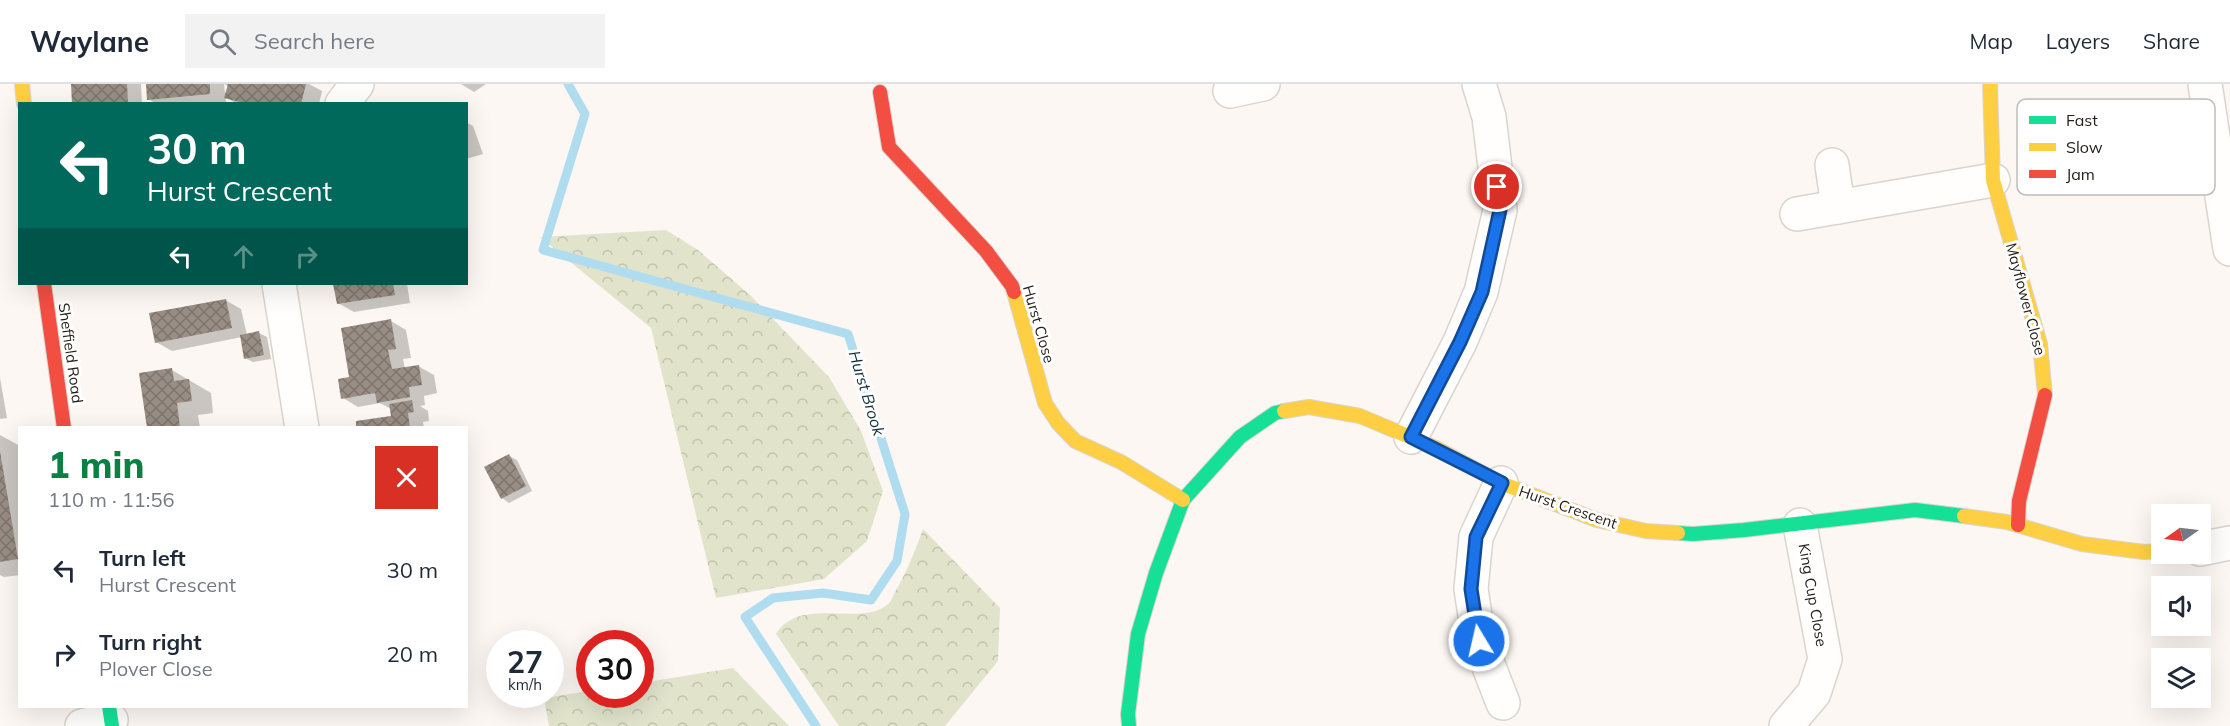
<!DOCTYPE html>
<meta charset="utf-8">
<style>
body{margin:0;font-family:Mulish,sans-serif;background:#f2f2f3;color:#1f2937;height:100vh;display:flex;flex-direction:column;font-size:22px;white-space:nowrap}
*{box-sizing:border-box;margin:0}
p{font-size:20px;color:#747a83}
.icon{flex:none;width:33px;height:33px;fill:none;stroke:currentColor;stroke-width:2;stroke-linecap:round;stroke-linejoin:round}
.map{position:relative;flex:1;overflow:hidden}
.panel{position:absolute;left:18px;top:342px;width:450px;height:282px;display:flex;flex-direction:column;background:#fff;border-radius:0px;box-shadow:0 6px 24px #0002}
.panel>*{flex:none}
.hud{position:absolute;left:18px;top:18px;width:450px;height:183px;border-radius:0px;box-shadow:0 6px 24px #0002;background:#00695c;color:#fff;overflow:hidden}
.needle{width:39px;rotate:256deg}
.buttons{position:absolute;left:2151px;top:420px;display:grid;gap:12px}
.buttons a{display:grid;place-items:center;width:60px;height:60px;border-radius:0px;background:#fff;box-shadow:0 6px 24px #0002;font-size:30px}
.speed{position:absolute;left:486px;top:546px;display:flex;gap:12px;font-size:30px;font-weight:700;text-align:center}
.speed>*{display:grid;place-content:center;width:78px;height:78px;border-radius:50%;background:#fff;box-shadow:0 6px 24px #0002;line-height:1}
.speed small{font-size:15px;font-weight:400}
.speed .limit{border:9px solid #d22;background:#fff;color:#111}
.pin{position:absolute;display:grid;place-items:center;width:51px;height:51px;color:#fff;margin:-26px;border:3px solid #fff;border-radius:50%;box-shadow:0 2px 6px #0007}
.me{position:absolute;width:66px;margin:-33px;rotate:351deg;stroke-linejoin:round;filter:drop-shadow(0 0 4px #0008)}
.turn{display:flex;align-items:center;gap:21px;height:126px;padding:0 30px;font-size:27px}
.turn .icon{width:78px;height:78px;stroke-width:2.5}
.turn b{display:block;font-size:42px;line-height:51px}
.lanes{display:flex;align-items:center;height:57px;padding:0 30px;background:#0003;justify-content:center;gap:30px;direction:ltr}
.lanes .off{opacity:.35}
.round{display:grid;place-items:center;flex:none;width:63px;height:63px;border-radius:0px;background:#f2f2f3}
.summary{display:flex;align-items:center;justify-content:space-between;height:102px;padding:0 30px}
h1{font-size:36px;font-weight:800;line-height:45px;color:#0b8043}
ul{padding:0;list-style:none}
li{display:flex;align-items:center;gap:18px;height:84px;padding:0 30px}
li div{flex:1}
li b{display:block;font-size:22px}
li em{font-style:normal}
header{display:flex;align-items:center;gap:36px;box-sizing:border-box;height:84px;padding:0 30px;background:#fff;border-bottom:2px solid #e0e1e3}
header strong{font-size:28px}
nav{display:flex;gap:33px;margin-inline-start:auto;font-size:21px}
.search{width:420px;height:54px;background:#f2f2f3;display:flex;align-items:center;gap:15px;box-sizing:border-box;padding:0 21px;border-radius:0px;color:#747a83;font-size:22px}
.map>svg:first-child{display:block}
.forest{fill:url(#forest-crowns)}
.shadow{fill:#0003}
.lines{fill:none;stroke-linecap:round;stroke-linejoin:round}
.stream{stroke:#b0dcf0;stroke-width:9}
.building{fill:url(#building-cross-hatch)}
.street-casing{stroke:#dad4ce;stroke-width:36}
.fast-casing{stroke:#dad4ce;stroke-width:16}
.slow-casing{stroke:#dad4ce;stroke-width:16}
.jam-casing{stroke:#dad4ce;stroke-width:16}
.street{stroke:#fffefd;stroke-width:33}
.fast{stroke:#16e098;stroke-width:14}
.slow{stroke:#ffcf43;stroke-width:14}
.jam{stroke:#f24e42;stroke-width:14}
.route-casing{stroke:#114b97;stroke-width:15}
.route{stroke:#1a73e8;stroke-width:10}
.labels{text-anchor:middle;dominant-baseline:central;stroke-width:6;stroke-linejoin:round;paint-order:stroke}
.street-label{font-size:15px;fill:#28201a;stroke:#fff}
.water-label{font-size:16px;font-style:italic;fill:#0f2d3a;stroke:#fff}
.key{fill:#fff;stroke:#bebcba;stroke-width:1.5}
.key-label{font-size:16px;fill:#28201a}
</style>
<header>
<strong>Waylane</strong>
<div class="search"><svg class="icon" aria-label="search" viewBox="0 0 24 24"><circle cx="10" cy="10" r="6"/><path d="M15 15l6 6"/></svg>Search here</div>
<nav><a>Map</a><a>Layers</a><a>Share</a></nav>
</header>
<div class="map">
<svg width="2230" height="642" viewBox="0 0 2230 642">
<defs>
<pattern id="forest-crowns" width="20" height="18" patternUnits="userSpaceOnUse" patternTransform="scale(1.5)"><rect width="20" height="18" fill="#e1e4cb"/><path d="M2 6a3 3 0 1 1 6 0M12 15a3 3 0 1 1 6 0" fill="none" stroke="#c1c3ae"/></pattern>
<pattern id="building-cross-hatch" width="8" height="8" patternUnits="userSpaceOnUse" patternTransform="scale(1.5)"><rect width="8" height="8" fill="#998e85"/><path d="M0 0l8 8M0 8l8-8" fill="none" stroke="#7d746c"/></pattern>
</defs>
<rect width="100%" height="100%" fill="#fcf7f2"/>
<g class="forest">
<path d="M666,146L698,166L750,211L829,293L861,347L883,407L867,457L824,495L716,514L651,244L540,153Z"/>
<path d="M923,445L1000,524L998,577L945,642H839L776,550C800,511 862,544 888,520C891,518 893,512 895,508C907,488 915,467 923,445Z"/>
<path d="M733,584L789,642H549L544,614L589,607L590,610H640L641,599Z"/>
</g>
<g class="shadow">
<path d="M72,0H141L142,20H73Z"/>
<path d="M147,0H309L322,7L319,20H237L226,13L229,3L224,0L226,18L156,20L149,15Z"/>
<path d="M461,0H486L474,8Z"/>
<path d="M466,38L473,42L483,70L466,75Z"/>
<path d="M335,200H407L410,219L354,228L338,219Z"/>
<path d="M225,216L241,225L247,251L259,249L267,253L271,275L253,278L245,274L242,253L172,267L156,258Z"/>
<path d="M391,237L406,246L411,274L403,275L405,285L418,282L434,291L437,309L424,312L425,321L420,322L428,327L429,337L423,338L424,344H358L392,333L391,325L380,319L358,323L343,314L351,294Z"/>
<path d="M172,286L211,309L213,329L198,331L200,344H148Z"/>
<path d="M0,294L7,334L0,335Z"/>
<path d="M0,351L20,362V491L4,493L0,491Z"/>
<path d="M509,372L517,376L532,407L509,419L502,414Z"/>
</g>
<g class="lines">
<path class="stream" d="M568,0L585,30L543,166L848,250L905,430L897,477L871,516L823,509L773,514L745,533L816,642"/>
</g>
<g class="building">
<path d="M71,0H127L128,20H72Z"/>
<path d="M146,0H210V10L147,16Z"/>
<path d="M228,0H306L301,20H248L224,14Z"/>
<path d="M333,200H393L395,211L337,220Z"/>
<path d="M226,215L232,244L155,259L149,229Z"/>
<path d="M391,235L396,265L388,266L392,285L419,281L422,301L409,303L410,313L377,319L375,309L341,315L338,295L349,293L341,244Z"/>
<path d="M259,247L264,271L244,275L240,251Z"/>
<path d="M172,284L174,297L189,295L192,317L177,319L180,344H147L139,289Z"/>
<path d="M412,316L414,328L408,329L410,344H356V337L391,332L389,320Z"/>
<path d="M0,367L18,475L0,478Z"/>
<path d="M509,370L526,402L501,415L484,383Z"/>
</g>
<g class="lines">
<g class="street-casing">
<g id="street">
<path d="M2205,0L2230,165"/>
<path d="M1230,7L1263,0"/>
<path d="M342,20L357,0"/>
<path d="M1832,81L1838,123"/>
<path d="M1797,130L1993,96"/>
<path d="M279,200L302,344"/>
<path d="M1411,353L1460,258L1481,208L1500,126L1489,33L1479,0"/>
<path d="M1501,399L1476,453L1471,505L1479,557L1503,619"/>
<path d="M2200,465L2230,459"/>
<path d="M82,642L111,636"/>
<path d="M1786,642L1814,609L1825,575L1800,441"/>
</g>
</g>
<g class="fast-casing">
<g id="fast">
<path d="M1678,449L1693,450L1744,446L1915,426L1964,432"/>
<path d="M109,622L112,642"/>
<path d="M1129,642L1128,630L1138,550L1156,489L1183,416L1240,353L1275,329L1284,327"/>
</g>
</g>
<g class="slow-casing">
<g id="slow">
<path d="M22,0L24,20"/>
<path d="M1990,0L1993,96L2040,260L2045,311"/>
<path d="M1014,208L1045,319L1058,339L1075,357L1121,378L1183,416"/>
<path d="M1284,327L1309,323L1360,332L1436,364L1501,399L1597,436L1646,447L1678,449"/>
<path d="M1964,432L2007,438L2082,460L2144,468L2162,467"/>
</g>
</g>
<g class="jam-casing">
<g id="jam">
<path d="M880,8L889,63L986,167L1012,202L1014,208"/>
<path d="M44,200L64,344"/>
<path d="M2018,441L2019,417L2045,311"/>
</g>
</g>
<use href="#street" class="street"/>
<use href="#fast" class="fast"/>
<use href="#slow" class="slow"/>
<use href="#jam" class="jam"/>
</g>
<g class="lines">
<g class="route-casing">
<path id="route" d="M1479,557L1471,505L1476,453L1502,399L1411,353L1460,258L1482,208L1500,126L1497,103"/>
</g>
<use href="#route" class="route"/>
</g>
<g class="labels">
<g class="street-label">
<text transform="translate(2026 215) rotate(75)">Mayflower Close</text>
<text transform="translate(1039 240) rotate(74)">Hurst Close</text>
<text transform="translate(71 269) rotate(82)">Sheffield Road</text>
<text transform="translate(1568 423) rotate(19)">Hurst Crescent</text>
<text transform="translate(1813 511) rotate(80)">King Cup Close</text>
</g>
<g class="water-label">
<text transform="translate(867 309) rotate(73)">Hurst Brook</text>
</g>
</g>
<rect x="2017" y="15" width="198" height="96" rx="9" class="key"/>
<rect x="2029" y="32" width="27" height="8" fill="#16e098"/>
<rect x="2029" y="59" width="27" height="8" fill="#ffcf43"/>
<rect x="2029" y="86" width="27" height="8" fill="#f24e42"/>
<g class="key-label">
<text x="2066" y="42">Fast</text>
<text x="2066" y="69">Slow</text>
<text x="2066" y="96">Jam</text>
</g>
</svg>
<div class="buttons">
<a><svg class="needle" viewBox="-14 -14 28 28"><path d="M0-13l5 13h-10z" fill="#e53935"/><path d="M0 13l5-13h-10z" fill="#747a83"/></svg></a>
<a><svg class="icon" aria-label="sound" viewBox="0 0 24 24"><path d="M4 9h4l5-4v14l-5-4H4zM17 9q2 3 0 6"/></svg></a>
<a><svg class="icon" aria-label="layers" viewBox="0 0 24 24"><path d="M12 4l9 5-9 5-9-5zM3 14l9 5 9-5"/></svg></a>
</div>
<div class="speed"><div>27<small>km/h</small></div><div class="limit">30</div></div>
<div class="pin" style="left:1497px;top:103px;background:#d93025"><svg class="icon" aria-label="arrive" viewBox="0 0 24 24"><path d="M6 21V4h12l-3 4 3 4H6"/></svg></div>
<svg class="me" style="left:1479px;top:557px" viewBox="-20 -20 40 40"><circle r="17" fill="#1a73e8" stroke="#fff" stroke-width="3"/><path d="M0-11L8 9 0 5-8 9z" fill="#fff"/></svg>
<div class="hud">
<div class="turn"><svg class="icon" aria-label="left" viewBox="0 0 24 24"><path d="M17 20v-9H6M10 6l-5 5 5 5"/></svg><div><b>30 m</b>Hurst Crescent</div></div>
<div class="lanes"><svg class="icon" aria-label="left" viewBox="0 0 24 24"><path d="M17 20v-9H6M10 6l-5 5 5 5"/></svg><svg class="icon off" aria-label="ahead" viewBox="0 0 24 24"><path d="M12 20V5M6 11l6-6 6 6"/></svg><svg class="icon off" aria-label="right" viewBox="0 0 24 24"><path d="M7 20v-9h11M14 6l5 5-5 5"/></svg></div>
</div>
<section class="panel">
<div class="summary"><div><h1>1 min</h1><p>110 m · 11:56</p></div><a class="round" style="background:#d93025;color:#fff"><svg class="icon" aria-label="close" viewBox="0 0 24 24"><path d="M6 6l12 12M18 6L6 18"/></svg></a></div>
<ul>
<li><svg class="icon" aria-label="left" viewBox="0 0 24 24"><path d="M17 20v-9H6M10 6l-5 5 5 5"/></svg><div><b>Turn left</b><p>Hurst Crescent</p></div><em>30 m</em></li>
<li><svg class="icon" aria-label="right" viewBox="0 0 24 24"><path d="M7 20v-9h11M14 6l5 5-5 5"/></svg><div><b>Turn right</b><p>Plover Close</p></div><em>20 m</em></li>
</ul>
</section>
</div>
